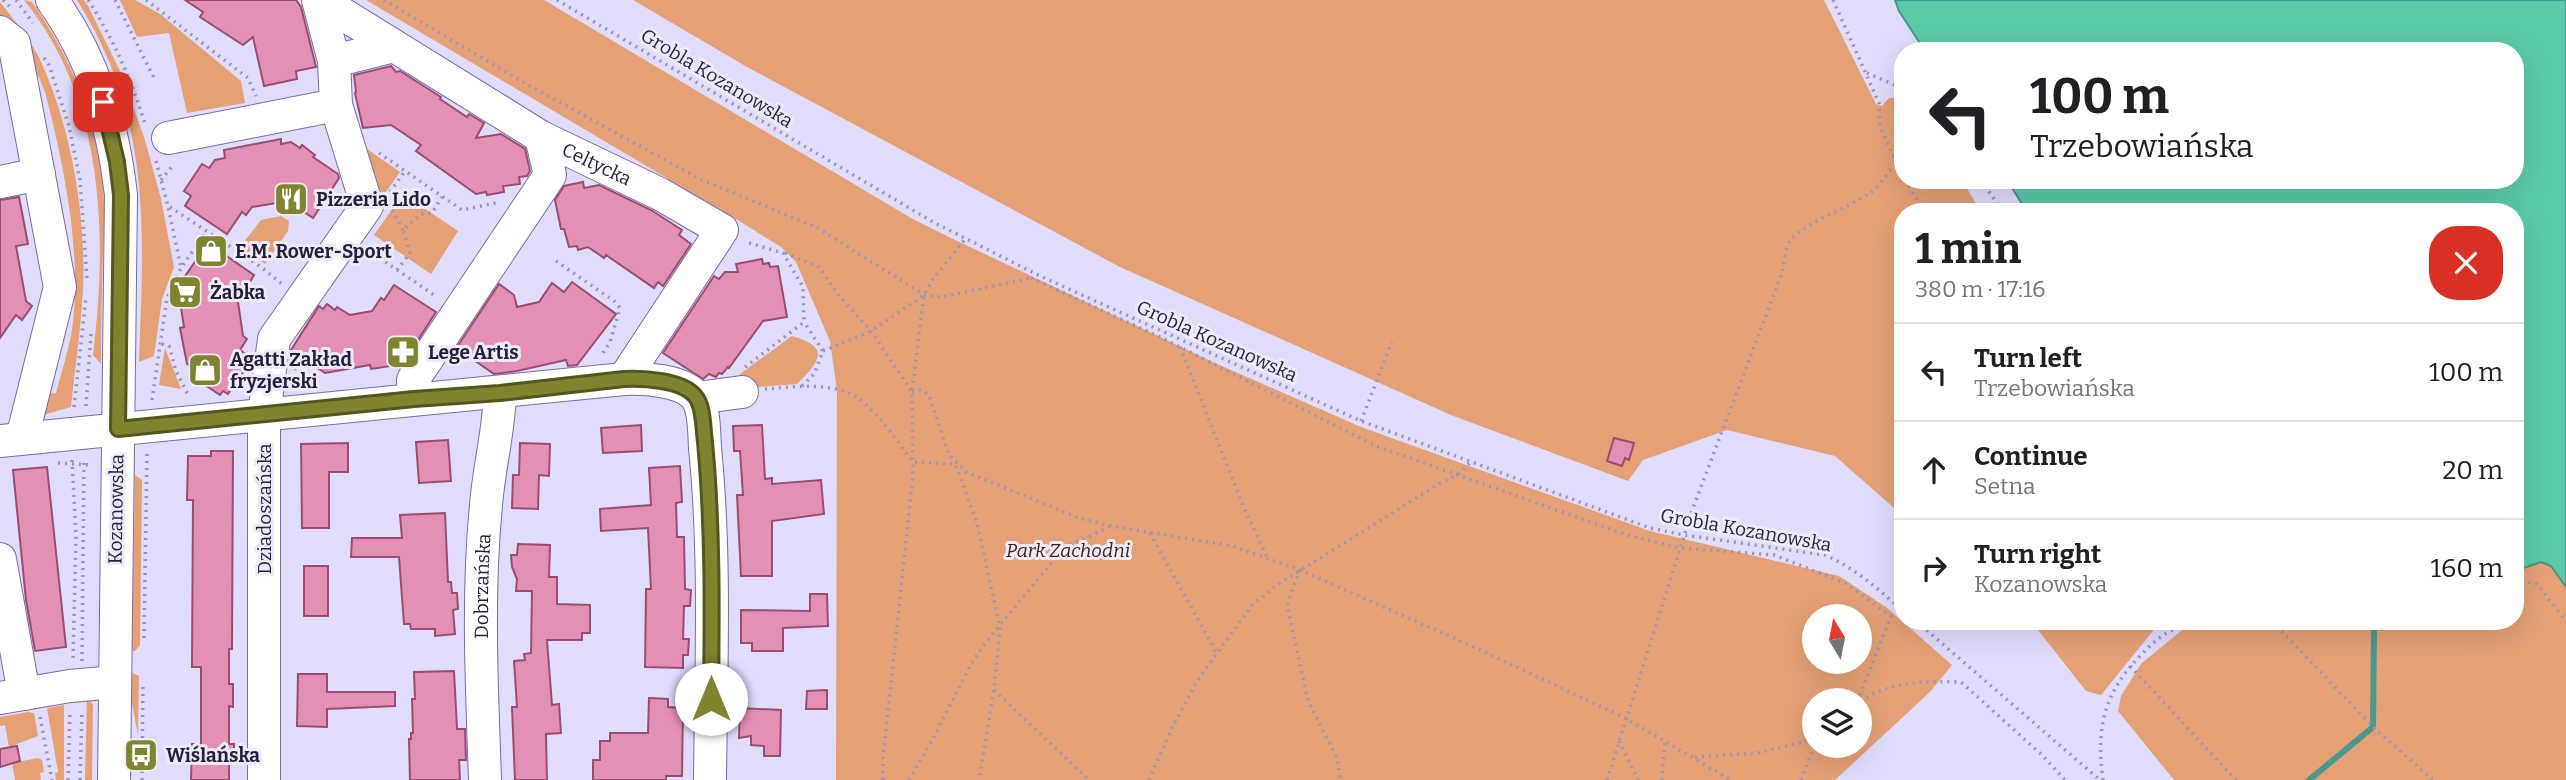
<!DOCTYPE html>
<meta charset="utf-8">
<style>
body{margin:0;font-family:Bitter,serif;background:#f6f6f6;color:#202124;height:100vh;display:flex;flex-direction:column;font-size:26px;white-space:nowrap}
*{box-sizing:border-box;margin:0}
p{font-size:23px;color:#757577}
.icon{flex:none;width:38px;height:38px;fill:none;stroke:currentColor;stroke-width:2;stroke-linecap:round;stroke-linejoin:round}
.map{position:relative;flex:1;overflow:hidden}
.details{position:absolute;left:1894px;top:203px;width:630px;height:427px;display:flex;flex-direction:column;background:#fff;border-radius:28px;box-shadow:0 7px 28px #0002}
.details>*{flex:none}
.top-card{position:absolute;left:1894px;top:42px;width:630px;height:147px;border-radius:28px;box-shadow:0 7px 28px #0002;background:#fff;color:#202124;overflow:hidden}
.needle{width:46px;rotate:350deg}
.controls{position:absolute;left:1802px;top:604px;display:grid;gap:14px}
.controls a{display:grid;place-items:center;width:70px;height:70px;border-radius:50%;background:#fff;box-shadow:0 7px 28px #0002;font-size:35px}
.pin{position:absolute;display:grid;place-items:center;width:60px;height:60px;color:#fff;margin:-30px;border-radius:14px;box-shadow:0 4px 10px #0006}
.me{position:absolute;width:77px;margin:-38px;rotate:0deg;stroke-linejoin:round;filter:drop-shadow(0 0 5px #0008)}
.turn{display:flex;align-items:center;gap:24px;height:147px;padding:0 21px;font-size:32px}
.turn .icon{width:91px;height:91px;stroke-width:2.5}
.turn b{display:block;font-size:49px;line-height:60px}
.round{display:grid;place-items:center;flex:none;width:74px;height:74px;border-radius:28px;background:#f6f6f6}
.overview{display:flex;align-items:center;justify-content:space-between;height:119px;padding:0 21px}
h1{font-size:42px;font-weight:700;line-height:52px}
ul{padding:0;list-style:none}
li{display:flex;align-items:center;gap:21px;height:98px;padding:0 21px;border-top:2px solid #e0e0e0}
li div{flex:1}
li b{display:block;font-size:26px}
li em{font-style:normal}
.map>svg:first-child{display:block}
.green{fill:#e5a075;fill-rule:evenodd}
.water{fill:#5bcaab;stroke:#4b978a;stroke-width:2}
.lines{fill:none;stroke-linecap:round;stroke-linejoin:round}
.stream{stroke:#4b978a;stroke-width:6}
.building{fill:#e48fb4;stroke:#994e71;stroke-width:2}
.minor-casing{stroke:#796ab1;stroke-width:34}
.path{stroke:#9a95b4;stroke-width:3.5;stroke-dasharray:2 5;stroke-linecap:butt}
.minor{stroke:#fff;stroke-width:32}
.route-casing{stroke:#53561f;stroke-width:18}
.route{stroke:#80842f;stroke-width:12}
.labels{text-anchor:middle;dominant-baseline:central;stroke-width:6;stroke-linejoin:round;paint-order:stroke}
.street-label{font-size:19px;fill:#251f3c;stroke:#edebfb}
.poi-label{font-size:19px;font-weight:bold;fill:#251f3c;stroke:#edebfb;text-anchor:start}
.park-label{font-size:19px;font-style:italic;fill:#42230f;stroke:#edebfb}
</style>
<div class="map">
<svg width="2566" height="780" viewBox="0 0 2566 780">
<rect width="100%" height="100%" fill="#e0dcfb"/>
<g class="green">
<path d="M24,0L32,2C71,57 96,118 103,186C105,207 104,229 103,250C102,288 101,326 101,364L93,355C108,235 104,98 24,0Z"/>
<path d="M77,0H84L88,6L122,75L145,140L161,199L174,267L162,299L154,356L139,362C144,227 152,119 77,0Z"/>
<path d="M120,0H135L160,14L241,81L245,103L187,113L169,33L137,37Z"/>
<path d="M366,0H544L911,218L951,238L1215,363L1361,427L1650,531L1839,576L1886,607L1952,665L1930,692L1835,780H836L837,391L830,341L796,262L781,247L741,222ZM1815,616H1860V662H1815ZM1815,700H1860V746H1815Z"/>
<path d="M633,0H1824L1876,104L1882,106L1889,98L1902,97V180H1962L1981,212H1902V515L1835,456L1727,430L1643,460L1628,481L1451,415L1120,267L747,67Z"/>
<path d="M0,2C15,21 32,41 42,64C72,131 86,216 83,289C81,328 75,368 71,407L43,415L40,395L56,393C61,374 67,355 71,336C84,262 64,164 45,92L38,75L33,76L10,24L0,15Z"/>
<path d="M364,147L400,172L380,200Z"/>
<path d="M403,194L458,231L431,274L374,235Z"/>
<path d="M281,216L289,221L288,231L265,264L245,251L243,243L261,220Z"/>
<path d="M792,336C831,347 820,361 797,384L744,388L739,378L740,374Z"/>
<path d="M165,348L181,389L159,385Z"/>
<path d="M135,475L142,480L140,645L135,651H132Z"/>
<path d="M2541,562L2551,566L2566,587V780H2174L2118,711L2121,696L2141,664L2182,630L2220,626L2227,621H2515V571Z"/>
<path d="M2031,621H2161L2101,695L2086,691Z"/>
<path d="M131,672L139,676L138,735L131,698Z"/>
<path d="M87,697L93,705L92,780H85Z"/>
<path d="M64,705V780H56L55,773L58,772L47,708Z"/>
<path d="M28,712L34,713L38,736L9,747L5,725L0,726V717Z"/>
<path d="M38,758L42,760L44,772L40,773L41,780H15L12,763Z"/>
</g>
<path class="water" d="M1895,0H2566V587L2551,566L2541,562L2515,571V212H2027L2007,180H2515V51H1925L1899,11Z"/>
<g class="lines">
<path class="stream" d="M2309,780L2373,727L2374,621"/>
</g>
<g class="building">
<path d="M185,0H296L301,7L316,67L296,71L297,79L264,86L253,37L243,45L200,17L203,12Z"/>
<path d="M391,66L396,72L400,71L441,97L440,99L467,117L469,114L484,123L476,138L501,134L525,149L530,171L527,176L519,177L520,184L503,186L504,192L487,195L486,192L476,194L416,151L421,145L391,125L363,128L355,93L356,92L354,75Z"/>
<path d="M281,139V144L291,142L300,148L302,145L315,155L313,157L338,174L339,178L313,218L288,201L252,207L246,215L242,212L227,234L185,206L191,196L184,191L202,164L209,168L215,160L225,158L224,150Z"/>
<path d="M583,182L584,188L599,185L651,210L682,230L679,235L691,244L663,286L658,282L654,288L606,255L604,258L588,247L578,250L577,246L569,247L564,229H561L555,200L564,186Z"/>
<path d="M19,197L28,244L16,246L26,301L32,306L22,320L16,315L0,338V200Z"/>
<path d="M208,243L254,275L238,302L243,336L247,339L240,350L253,359L228,394L223,391L220,395L190,375L195,369L187,364L180,328L184,327L180,301L183,300L181,291L187,282L183,279Z"/>
<path d="M762,259L763,264L769,263L770,267L778,266L787,317L763,321L729,368L728,367L722,374L719,373L716,377L709,374L703,379L663,353L714,276L719,279L725,272H738L736,264Z"/>
<path d="M572,282L616,314L577,365L568,366L566,360L517,371L494,374L465,354L463,357L455,350L499,284L514,295L517,307L539,302L552,283L564,292Z"/>
<path d="M394,285L436,312L405,360L391,362V366L371,369L370,365L325,373L291,350L319,306L323,309L327,304L335,310L337,307L350,315L372,311L381,298L384,300Z"/>
<path d="M641,425L642,451L603,453L601,428Z"/>
<path d="M762,425L765,479L772,478V484L821,480L824,514L772,521V576H741L737,495H743L740,451H734L733,426Z"/>
<path d="M1614,438L1634,443L1629,460L1625,458L1622,466L1607,461Z"/>
<path d="M448,440L451,481L419,483L416,442Z"/>
<path d="M348,443V472H329V528H302L301,444Z"/>
<path d="M520,443L550,444L549,476L539,475L538,509L512,508L513,475H519Z"/>
<path d="M211,451H233L232,649H229V684H233V707L229,706V744H234V760H229V780H191L192,744H201V667H192L193,500H187L188,456H211Z"/>
<path d="M680,466L682,502L676,503L677,537H684L685,589L691,590L690,606H684L683,639H689L688,655H683V668L645,667L646,589H651L648,528L601,531L600,509L651,505L649,468Z"/>
<path d="M47,467L66,647L35,651L26,600L13,470Z"/>
<path d="M445,513L448,582H451L452,593H457L458,609L453,610L455,634L435,636V629H411L410,624H404L399,557H351L352,538H402L400,515Z"/>
<path d="M518,544L550,545L549,577H557V604L590,605V633H582V640H547L552,705L559,704L561,733L546,734L547,780H515L512,707H517L514,661L525,660L524,654L531,653L532,591H516L517,579L512,567L511,555H517Z"/>
<rect x="304" y="566" width="24" height="50"/>
<path d="M810,594H827L828,626L783,628V651H752V643H741V610L810,611Z"/>
<path d="M454,671L457,729H465L466,760H459L460,780H410L409,739H411V733H413L412,699H415L414,672Z"/>
<path d="M298,674H327V692H395V706L327,709V727L297,726Z"/>
<path d="M827,690V709H806L807,691Z"/>
<path d="M649,698L668,699V707L683,708L682,776H666V780H593V760H600V741H610V733H648Z"/>
<path d="M740,708L781,710L780,756H764V746L751,745V736L739,738Z"/>
<path d="M17,746L20,761L0,767V749Z"/>
</g>
<g class="lines">
<g class="minor-casing">
<g id="minor">
<path d="M52,0C94,59 113,124 121,195L114,780"/>
<path id="s1" d="M320,0L541,137L660,194L722,230L624,379"/>
<path d="M0,32L14,43L60,287L22,438"/>
<path d="M334,61L394,46"/>
<path d="M168,138L336,105"/>
<path d="M0,182L39,174"/>
<path d="M697,398L742,392"/>
<path d="M414,399L413,380L550,175L541,137"/>
<path d="M0,441L624,379C643,378 682,380 695,396C705,407 704,433 705,448C716,558 711,669 710,780"/>
<path d="M0,559L24,694"/>
<path d="M0,698L70,686L115,682"/>
<path d="M264,780V415L274,339L367,206L336,105L334,61L318,0"/>
<path id="s2" d="M485,780C482,689 477,596 486,505C489,467 499,431 500,393"/>
</g>
</g>
<g class="path">
<path d="M3,0L11,8"/>
<path d="M16,0L33,23"/>
<path d="M88,0C114,40 132,81 146,127"/>
<path d="M115,0L155,80"/>
<path d="M146,0L248,78L256,96"/>
<path d="M384,0L523,82L700,179L818,228L924,295L942,297L1031,278"/>
<path d="M557,0L933,222L1040,276L1361,421L1650,528L1684,535L1825,555C1855,568 1878,589 1902,610"/>
<path d="M1833,0L1879,103L1880,127L1902,175"/>
<path d="M44,58L49,65L69,126L80,180L87,279"/>
<path d="M1867,73L1902,88"/>
<path d="M379,153L462,210L500,202"/>
<path d="M156,161L168,206L181,268"/>
<path d="M161,180L174,164"/>
<path d="M1905,180L1925,212"/>
<path d="M1981,180L2003,212"/>
<path d="M390,192L405,171"/>
<path d="M170,207L261,267L282,284"/>
<path d="M392,210L403,230"/>
<path d="M368,250L437,297"/>
<path d="M785,253L819,267L840,297L871,331L912,392"/>
<path d="M556,261L614,301L620,308L610,342L601,356"/>
<path d="M397,270L410,253L403,230L421,214L432,213L442,197"/>
<path d="M1031,278L1160,337L1376,446L1627,535L1680,548L1774,555L1845,583L1891,616L1858,700"/>
<path d="M162,344L169,346L176,371L189,397"/>
<path d="M1180,347L1244,508L1268,559"/>
<path d="M823,351L871,331L924,295"/>
<path d="M745,367L804,322L803,287L783,253L746,242"/>
<path d="M295,368L318,383"/>
<path d="M802,386L814,374L823,351L804,322"/>
<path d="M765,389C791,387 821,383 846,392C870,399 898,443 913,462L956,464"/>
<path d="M912,392L920,390L929,395L949,455L966,472L1079,518L1111,526L1232,546L1300,570L1472,646L1625,718L1731,780"/>
<path d="M152,400L167,298L181,268L206,232"/>
<path d="M86,406L91,334"/>
<path d="M74,407L86,297"/>
<path d="M1361,421L1392,342"/>
<path d="M72,460L76,535L73,659"/>
<path d="M58,463L92,465"/>
<path d="M956,466L977,523L1000,628L994,689L979,780"/>
<path d="M1150,533L1216,652"/>
<path d="M1300,570L1287,605L1308,701L1337,758L1340,780"/>
<path d="M2515,586L2528,582L2537,584L2566,621"/>
<path d="M1916,621L2100,780"/>
<path d="M2165,621L2169,630"/>
<path d="M2272,621L2373,727L2433,780"/>
<path d="M144,638L147,453"/>
<path d="M82,661L84,459"/>
<path d="M2130,666L2236,780"/>
<path d="M994,690L1089,780"/>
<path d="M1860,701C1892,681 1924,681 1961,682L2042,755L2065,780"/>
<path d="M40,717L52,780"/>
<path d="M1619,741L1638,780"/>
<path d="M1695,757L1758,753L1815,739"/>
<path d="M68,780L70,712"/>
<path d="M80,780L82,710"/>
<path d="M142,780L143,684"/>
<path d="M883,780V758L913,475L912,392L924,295L933,279L965,239"/>
<path d="M909,780L934,737L970,666L985,643L1064,548L1109,527"/>
<path d="M1149,780L1171,730L1197,681L1252,605L1277,585L1437,485L1457,475L1471,462"/>
<path d="M1607,780L1693,508L1782,273C1784,264 1785,248 1790,241C1803,223 1851,207 1871,192C1883,184 1889,166 1902,162"/>
<path d="M1662,780L1665,741"/>
<path d="M1801,780L1815,744"/>
<path d="M2103,780C2096,729 2103,695 2139,657C2159,636 2169,629 2197,621"/>
</g>
<use href="#minor" class="minor"/>
</g>
<g class="lines">
<g class="route-casing">
<path id="route" d="M103,102L117,162L121,195L118,429L414,399L500,393L624,379C643,378 682,380 695,396C704,406 703,429 705,442C713,528 712,613 711,699"/>
</g>
<use href="#route" class="route"/>
</g>
<defs>
<g id="restaurant-square" transform="scale(1.75)"><rect x="-9" y="-9" width="18" height="18" rx="4" fill="#80842f" stroke="#edebfb"/><path d="M-5-6h1v4h1v-4h1v4h1v-4h1v5L-1.5 .5V6h-2V.5L-5-1ZM5-6V6H3V1.5H1.5Q1.5-4 5-6Z" fill="#fff"/></g>
<g id="shop-square" transform="scale(1.75)"><rect x="-9" y="-9" width="18" height="18" rx="4" fill="#80842f" stroke="#edebfb"/><path d="M-5-2.5h2.3a2.7 3.5 0 0 1 5.4 0H5L5.5 6h-11ZM-1.5-2.5h3a1.5 2.3 0 0 0-3 0Z" fill="#fff"/></g>
<g id="supermarket-square" transform="scale(1.75)"><rect x="-9" y="-9" width="18" height="18" rx="4" fill="#80842f" stroke="#edebfb"/><path d="M-6-5.5h2.5l.6 2H6L4.5 2H-2.5L-4.4-4H-6ZM-1.5 3.2a1.3 1.3 0 1 0 .1 0ZM3 3.2a1.3 1.3 0 1 0 .1 0Z" fill="#fff"/></g>
<g id="pharmacy-square" transform="scale(1.75)"><rect x="-9" y="-9" width="18" height="18" rx="4" fill="#80842f" stroke="#edebfb"/><path d="M-2-6h4v4h4v4h-4v4h-4v-4h-4v-4h4Z" fill="#fff"/></g>
<g id="bus-square" transform="scale(1.75)"><rect x="-9" y="-9" width="18" height="18" rx="4" fill="#80842f" stroke="#edebfb"/><path d="M-5-6H5V4H4V6H2V4H-2V6H-4V4H-5ZM-3.5-4V0h7V-4ZM-3.5 1.2v1.5H-2V1.2ZM2 1.2v1.5H3.5V1.2Z" fill="#fff"/></g>
</defs>
<g fill-rule="evenodd">
<use href="#restaurant-square" x="291" y="199"/>
<use href="#shop-square" x="211" y="251"/>
<use href="#supermarket-square" x="185" y="292"/>
<use href="#pharmacy-square" x="403" y="352"/>
<use href="#shop-square" x="205" y="370"/>
<use href="#bus-square" x="141" y="755"/>
</g>
<g class="labels">
<g class="street-label">
<text transform="translate(717 78) rotate(31)">Grobla Kozanowska</text>
<text stroke="none"><textPath href="#s1" startOffset="322">Celtycka</textPath></text>
<text transform="translate(1217 341) rotate(24)">Grobla Kozanowska</text>
<text transform="translate(116 509) rotate(-89)">Kozanowska</text>
<text transform="translate(264 509) rotate(-90)">Dziadoszańska</text>
<text transform="translate(1746 530) rotate(10)">Grobla Kozanowska</text>
<text stroke="none"><textPath href="#s2" startOffset="194">Dobrzańska</textPath></text>
</g>
<g class="poi-label">
<text x="316" y="199">Pizzeria Lido</text>
<text x="235" y="251">E.M. Rower-Sport</text>
<text x="210" y="292">Żabka</text>
<text x="428" y="352">Lege Artis</text>
<text x="230" y="359">Agatti Zakład<tspan x="230" dy="22">fryzjerski</tspan></text>
<text x="166" y="755">Wiślańska</text>
</g>
<g class="park-label">
<text x="1068" y="550">Park Zachodni</text>
</g>
</g>
</svg>
<div class="controls">
<a><svg class="needle" viewBox="-14 -14 28 28"><path d="M0-13l5 13h-10z" fill="#e53935"/><path d="M0 13l5-13h-10z" fill="#757577"/></svg></a>
<a><svg class="icon" aria-label="layers" viewBox="0 0 24 24"><path d="M12 4l9 5-9 5-9-5zM3 14l9 5 9-5"/></svg></a>
</div>
<div class="pin" style="left:103px;top:102px;background:#d93025"><svg class="icon" aria-label="arrive" viewBox="0 0 24 24"><path d="M6 21V4h12l-3 4 3 4H6"/></svg></div>
<svg class="me" style="left:711px;top:699px" viewBox="-20 -20 40 40"><circle r="19" fill="#fff"/><path d="M0-13L10 11 0 6-10 11z" fill="#80842f"/></svg>
<div class="top-card">
<div class="turn"><svg class="icon" aria-label="left" viewBox="0 0 24 24"><path d="M17 20v-9H6M10 6l-5 5 5 5"/></svg><div><b>100 m</b>Trzebowiańska</div></div>
</div>
<section class="details">
<div class="overview"><div><h1>1 min</h1><p>380 m · 17:16</p></div><a class="round" style="background:#d93025;color:#fff"><svg class="icon" aria-label="close" viewBox="0 0 24 24"><path d="M6 6l12 12M18 6L6 18"/></svg></a></div>
<ul>
<li><svg class="icon" aria-label="left" viewBox="0 0 24 24"><path d="M17 20v-9H6M10 6l-5 5 5 5"/></svg><div><b>Turn left</b><p>Trzebowiańska</p></div><em>100 m</em></li>
<li><svg class="icon" aria-label="ahead" viewBox="0 0 24 24"><path d="M12 20V5M6 11l6-6 6 6"/></svg><div><b>Continue</b><p>Setna</p></div><em>20 m</em></li>
<li><svg class="icon" aria-label="right" viewBox="0 0 24 24"><path d="M7 20v-9h11M14 6l5 5-5 5"/></svg><div><b>Turn right</b><p>Kozanowska</p></div><em>160 m</em></li>
</ul>
</section>
</div>
